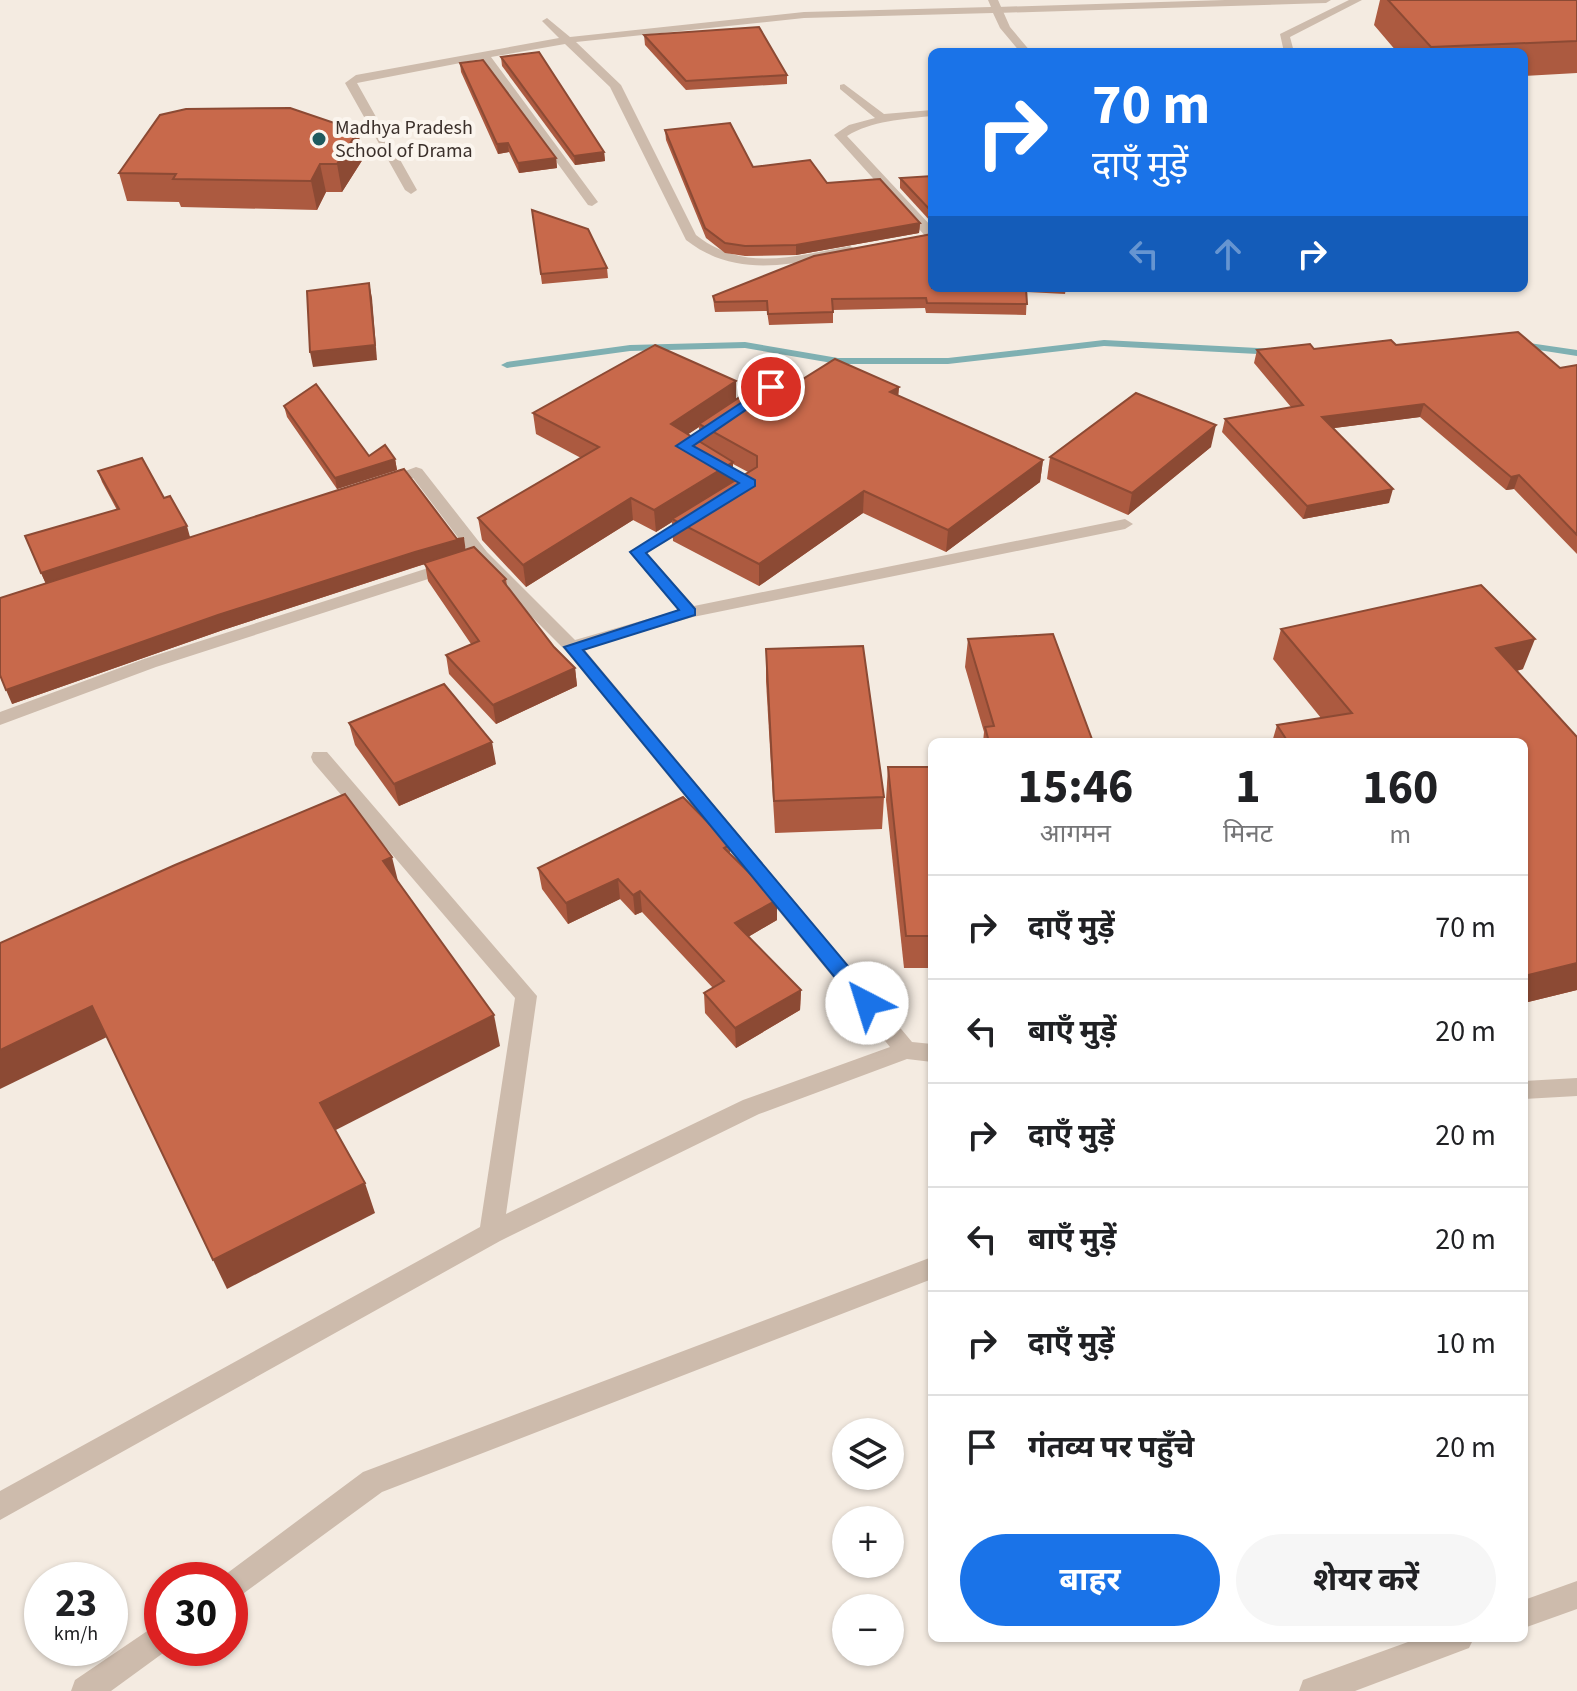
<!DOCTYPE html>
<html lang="hi">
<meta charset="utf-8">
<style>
body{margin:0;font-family:"Source Sans 3","Noto Sans Devanagari",sans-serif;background:#f6f6f6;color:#202124;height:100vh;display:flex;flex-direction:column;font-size:30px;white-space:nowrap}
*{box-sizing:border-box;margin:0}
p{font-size:26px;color:#757577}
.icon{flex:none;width:44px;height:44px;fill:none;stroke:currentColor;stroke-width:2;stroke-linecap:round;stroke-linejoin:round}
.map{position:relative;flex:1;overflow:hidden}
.panel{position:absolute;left:928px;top:738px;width:600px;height:904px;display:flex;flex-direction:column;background:#fff;border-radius:12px;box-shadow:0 2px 6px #0004}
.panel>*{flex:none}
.guide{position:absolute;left:928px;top:48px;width:600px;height:244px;border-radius:12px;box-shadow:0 2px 6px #0004;background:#1a73e8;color:#fff;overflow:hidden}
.fabs{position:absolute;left:832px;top:1418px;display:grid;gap:16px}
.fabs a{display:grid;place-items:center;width:72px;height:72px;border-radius:50%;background:#fff;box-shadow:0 2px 6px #0004;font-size:40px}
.speed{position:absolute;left:24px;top:1562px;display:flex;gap:16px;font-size:40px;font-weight:700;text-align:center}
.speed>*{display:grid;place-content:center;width:104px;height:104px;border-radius:50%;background:#fff;box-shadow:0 2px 6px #0004;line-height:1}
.speed small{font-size:20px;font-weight:400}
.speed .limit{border:12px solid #d22;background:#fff;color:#111}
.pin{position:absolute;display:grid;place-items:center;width:68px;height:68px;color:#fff;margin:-34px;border:4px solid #fff;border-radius:50%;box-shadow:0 2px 8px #0007}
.me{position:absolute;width:88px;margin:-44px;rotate:320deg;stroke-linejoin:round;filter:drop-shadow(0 0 6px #0008)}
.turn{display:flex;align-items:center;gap:28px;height:168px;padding:0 32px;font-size:36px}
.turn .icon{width:104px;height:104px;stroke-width:2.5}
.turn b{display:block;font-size:56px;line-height:68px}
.lanes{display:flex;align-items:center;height:76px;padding:0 32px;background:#0003;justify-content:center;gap:40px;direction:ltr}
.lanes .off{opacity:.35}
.eta{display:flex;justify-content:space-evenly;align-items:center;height:136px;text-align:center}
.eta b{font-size:48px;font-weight:700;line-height:56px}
.primary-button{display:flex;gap:16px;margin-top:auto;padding:16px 32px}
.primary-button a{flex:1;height:92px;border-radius:48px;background:#1a73e8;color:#fff;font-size:32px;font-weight:700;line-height:92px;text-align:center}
.primary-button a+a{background:#f6f6f6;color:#202124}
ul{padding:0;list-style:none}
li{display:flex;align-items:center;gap:24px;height:104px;padding:0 32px;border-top:2px solid #e0e0e0}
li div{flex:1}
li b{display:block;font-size:30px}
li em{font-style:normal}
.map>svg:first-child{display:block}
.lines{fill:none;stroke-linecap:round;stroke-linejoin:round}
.stream{fill:#7fb0b2;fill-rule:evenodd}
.lane{fill:#cdbbac;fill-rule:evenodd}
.street{fill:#cdbbac;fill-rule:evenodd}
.wall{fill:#ac5a40;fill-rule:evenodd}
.shaded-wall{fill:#8c4a34}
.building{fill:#c8694b;stroke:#8c4a34;stroke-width:2}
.route{fill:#1a73e8;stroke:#114b97;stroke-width:2}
.poi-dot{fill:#1f5a5e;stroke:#fbf5ee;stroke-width:3}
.labels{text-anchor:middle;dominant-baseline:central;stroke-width:8;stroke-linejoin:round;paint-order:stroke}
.far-poi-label{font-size:20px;fill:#3b302b;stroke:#fbf5ee;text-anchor:start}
</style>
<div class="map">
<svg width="1577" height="1691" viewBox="0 0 1577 1691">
<rect width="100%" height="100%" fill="#f4ebe1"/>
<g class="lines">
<g class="stream">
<path d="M1104,340L1277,349L1283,352L1277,355L1104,346L948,364H838L745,348L630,351L507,368L501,365L507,362L630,345L745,342L838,358H948Z"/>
<path d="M1516,341L1577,350V356L1512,346L1510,344Z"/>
</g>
<g class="lane">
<path d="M1225,0H1331L1326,3L997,13L992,10L997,7Z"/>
<path d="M1349,0H1362L1290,37L1294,52H1284L1280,34Z"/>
</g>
<g class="street">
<path d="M988,0H998L1010,27L1031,52H1020L1000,28L993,13L804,18L576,42L621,85L696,235C744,273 795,256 850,246L857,250C847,257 832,257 820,259C771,268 727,272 686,240L610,87L565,44L491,57L598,202L592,206L588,205L481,59L357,83L417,190L411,194L405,190L345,83L356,75L559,38L542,21L547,18L570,37L804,12L991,7Z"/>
<path d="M844,84L884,114L932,110V116C904,119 871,121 847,136L932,227V239L927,238L834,135L849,125L875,118L840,89V85Z"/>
<path d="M771,383L778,387L776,390L694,446L758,483L742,494H730V488L738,483L675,446Z"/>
<path d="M416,467L422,469L487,552L575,640L679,610L629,552L695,511L701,513V519L647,553L694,606L1125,519L1133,524L1125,529L693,617L584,649L912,1042L932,1044V1062L907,1059L759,1114L500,1241L0,1520V1491L480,1227L515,998L313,762L311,757L313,752H327L537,996L506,1214L743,1100L890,1047L566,651L475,560L413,478L384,487L376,482Z"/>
<path d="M450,561L458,566L456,570L156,667L0,725V712L144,659Z"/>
<path d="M1577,1078V1096L1524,1099V1081Z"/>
<path d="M932,1257V1279L382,1492L240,1596L230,1600V1580H218L363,1472Z"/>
<path d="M1577,1581V1609L1524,1628V1600Z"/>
<path d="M162,1621V1648H170L111,1691H71L75,1680Z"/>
<path d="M1419,1638H1474L1469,1648L1355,1691H1299L1303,1680Z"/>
</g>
</g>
<g class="wall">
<path d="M1380,0H1577V73L1524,76V52H1397L1374,25Z"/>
<path d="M644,35L787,75V84L686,90L645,45Z"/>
<path d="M501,57L604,152L605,161L575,165L502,66Z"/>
<path d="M460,63L556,158L557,168L519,173L509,152L498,154L461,72Z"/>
<path d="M665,130L753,167L827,183L920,223L919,233L796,255L745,256L725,253L706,238L666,140Z"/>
<path d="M358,131L363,159L342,192H326L317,210L181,207L179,202L127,201L119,173Z"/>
<path d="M932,176V223L900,188V178Z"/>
<path d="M532,210L607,268L608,278L542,284Z"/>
<path d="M932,288H1066L1065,294L1027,292L1026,315L926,313L925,308L833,310V323L769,325L767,311L715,312L714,306L713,296Z"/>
<path d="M1396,345L1560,368L1577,365V554L1514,489L1506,490L1420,417L1334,428L1389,503L1303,519L1222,432L1225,419L1291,407L1254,363L1257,350L1314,349Z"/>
<path d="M899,387L898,396L1043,460L1040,482L946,552L863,513L759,586L673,541L672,522L656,532L633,520L526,587L482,540L478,518L581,458L536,434L533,413L736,399L779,401V394ZM699,427L700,441L688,434ZM733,464L748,472L733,482Z"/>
<path d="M284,406L369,456L395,459L397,470L337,489L287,417Z"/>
<path d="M1211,447L1128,515L1047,479L1050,457Z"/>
<path d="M98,471L164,498L190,537L466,550L506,579L507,586L554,647L575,668L577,686L496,724L449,674L446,655L471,644L428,581L425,564L223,630L12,704L46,584L25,536L117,510L102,482Z"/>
<path d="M1281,629L1523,669L1517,671L1577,737V990L1524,1003V742H1272L1277,725L1321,718L1273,659Z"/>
<path d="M968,639L1093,742H983L984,732L965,667Z"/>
<path d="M766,649L884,797L882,829L775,833L766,681Z"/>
<path d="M349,723L496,764L399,806L355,745Z"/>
<path d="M888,767H932V968H904L886,800Z"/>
<path d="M730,845V854L777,920L748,937L801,990L800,1010L736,1048L705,1013L704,993L713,988L642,912L635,915L620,899L568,924L542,889L538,868Z"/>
</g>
<g class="shaded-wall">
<path d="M358,131L363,159L342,192L337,164Z"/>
<path d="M508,143L509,152L498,154L497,144Z"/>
<path d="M604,152L605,161L575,165L574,156Z"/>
<path d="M556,158L557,168L519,173L518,163Z"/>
<path d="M320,164L326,192L317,210L311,181Z"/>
<path d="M920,223L919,233L796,255V245Z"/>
<path d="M369,283L372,298L377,360L313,367L310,352Z"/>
<path d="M736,381V402L699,424V427L672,445L671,424Z"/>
<path d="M899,387L897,408L890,392Z"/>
<path d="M1424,404L1420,417L1319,430L1322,417Z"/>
<path d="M1216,425L1211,447L1128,515L1132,493Z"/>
<path d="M395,459L397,470L337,489L335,478Z"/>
<path d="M1043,460L1040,482L946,552L948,530Z"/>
<path d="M733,462V483L672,519V522L656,532L654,510Z"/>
<path d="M1519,475L1514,489L1506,490L1511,477Z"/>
<path d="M1393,489L1389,503L1303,519L1307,506Z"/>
<path d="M864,491L863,513L759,586V564Z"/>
<path d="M631,498L633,520L526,587L523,565Z"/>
<path d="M187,526L190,537L46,584L41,573Z"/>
<path d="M464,538L466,552L418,566L223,630L12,704L6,690L218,615L415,552Z"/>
<path d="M1535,639L1523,669L1484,678L1496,648Z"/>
<path d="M575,668L577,686L496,724L493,705Z"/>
<path d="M492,742L496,764L399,806L394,784Z"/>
<path d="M392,857L400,889L383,861Z"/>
<path d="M618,879L620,899L568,924L566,903Z"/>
<path d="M640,891L642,912L635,915L633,895Z"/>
<path d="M777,900V920L736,944L735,923Z"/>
<path d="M1577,963V990L1524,1003V976Z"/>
<path d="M801,990L800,1010L736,1048L735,1028Z"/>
<path d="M92,1006L107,1037L0,1089V1050Z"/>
<path d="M494,1015L500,1046L330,1133L320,1103Z"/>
<path d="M365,1183L375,1213L227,1289L213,1260Z"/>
</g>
<g class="building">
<path d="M1388,0H1577V41L1431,47Z"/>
<path d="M759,27L787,75L686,81L644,35Z"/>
<path d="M539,52L604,152L574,156L501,57Z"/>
<path d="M483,60L556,158L518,163L508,143L497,144L460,63Z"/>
<path d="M290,108L358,131L337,164H320L311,181L173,179L176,174L119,173L160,115L186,109Z"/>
<path d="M730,123L753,167L810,160L827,183L880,179L920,223L796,245L745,246L725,243L705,228L665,130Z"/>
<path d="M932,176V212L900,178Z"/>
<path d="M532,210L588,229L607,268L541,274Z"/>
<path d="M932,234V288H1026L1027,304L927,303L926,298L832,299L833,312L768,314L767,301L715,302L713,296L814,256Z"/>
<path d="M369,283L375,345L310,352L307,291Z"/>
<path d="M1518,332L1560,368L1577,365V535L1519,475L1511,477L1424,404L1322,417L1393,489L1307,506L1225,419L1303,405L1257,350L1310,344L1314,349L1391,340L1396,345Z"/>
<path d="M655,345L736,381L671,424L733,462L654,510L631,498L523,565L478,518L599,447L533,413Z"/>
<path d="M835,359L899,387L890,392L1043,460L948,530L864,491L759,564L672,519L757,467V456L699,424L752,389L780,401L779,394Z"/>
<path d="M316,384L369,456L385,445L395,459L335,478L284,406Z"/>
<path d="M1136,393L1216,425L1132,493L1050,457Z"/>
<path d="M142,458L164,498L170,496L187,526L41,573L25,536L119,509L98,471Z"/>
<path d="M404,469L457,539L464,538L415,552L218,615L6,690L0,675V598Z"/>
<path d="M474,547L506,579L503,581L554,647L575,668L493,705L446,655L479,641L424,563Z"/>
<path d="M1481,585L1535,639L1496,648L1577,737V963L1524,976V742H1288L1277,725L1352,713L1281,629Z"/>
<path d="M1053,634L1093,742H989L985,727L994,726L968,639Z"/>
<path d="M863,646L884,797L774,801L766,649Z"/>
<path d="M444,684L492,742L394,784L349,723Z"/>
<path d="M888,767H932V936H906Z"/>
<path d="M345,794L392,857L383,861L494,1015L320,1103L365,1183L213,1260L92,1006L0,1050V943L175,865Z"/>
<path d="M683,797L730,845L724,848L777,900L735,923L801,990L735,1028L704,993L724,981L640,891L633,895L618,879L566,903L538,868Z"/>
</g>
<path class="route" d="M771,383L775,384V390L693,446L755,480V486L646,553L695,609V615L583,650L874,997L877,1003L867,1010L860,1008L564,647L679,610L630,552L739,483L676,446Z"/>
<circle class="poi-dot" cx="319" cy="139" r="8"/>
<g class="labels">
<g class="far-poi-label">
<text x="335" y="128">Madhya Pradesh<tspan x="335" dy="23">School of Drama</tspan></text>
</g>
</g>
</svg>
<div class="fabs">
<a><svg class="icon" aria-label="layers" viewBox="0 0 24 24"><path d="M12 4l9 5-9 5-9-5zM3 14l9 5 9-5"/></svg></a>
<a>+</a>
<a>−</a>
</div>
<div class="speed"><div>23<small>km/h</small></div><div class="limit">30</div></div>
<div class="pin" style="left:771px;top:387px;background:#d93025"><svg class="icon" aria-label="arrive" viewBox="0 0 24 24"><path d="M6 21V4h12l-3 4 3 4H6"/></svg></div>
<svg class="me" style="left:867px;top:1003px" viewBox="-20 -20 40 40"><circle r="19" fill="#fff"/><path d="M0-13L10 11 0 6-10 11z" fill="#1a73e8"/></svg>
<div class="guide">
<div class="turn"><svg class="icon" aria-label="right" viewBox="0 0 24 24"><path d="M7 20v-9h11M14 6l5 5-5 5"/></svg><div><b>70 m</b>दाएँ मुड़ें</div></div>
<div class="lanes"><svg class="icon off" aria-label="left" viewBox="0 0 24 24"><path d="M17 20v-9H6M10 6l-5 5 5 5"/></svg><svg class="icon off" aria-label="ahead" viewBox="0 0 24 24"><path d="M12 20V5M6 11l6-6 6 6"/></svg><svg class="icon" aria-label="right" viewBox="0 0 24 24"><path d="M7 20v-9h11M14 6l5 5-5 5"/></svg></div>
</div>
<section class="panel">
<div class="eta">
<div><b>15:46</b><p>आगमन</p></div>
<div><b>1</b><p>मिनट</p></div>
<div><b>160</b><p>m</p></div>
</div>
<ul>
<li><svg class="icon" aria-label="right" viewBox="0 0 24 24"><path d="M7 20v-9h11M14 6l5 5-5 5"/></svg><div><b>दाएँ मुड़ें</b></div><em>70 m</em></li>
<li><svg class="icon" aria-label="left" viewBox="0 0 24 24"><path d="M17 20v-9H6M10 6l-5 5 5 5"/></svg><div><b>बाएँ मुड़ें</b></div><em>20 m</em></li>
<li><svg class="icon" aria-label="right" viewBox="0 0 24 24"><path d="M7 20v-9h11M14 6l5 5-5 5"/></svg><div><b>दाएँ मुड़ें</b></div><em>20 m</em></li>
<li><svg class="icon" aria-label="left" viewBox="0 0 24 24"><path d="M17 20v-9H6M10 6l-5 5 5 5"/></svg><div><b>बाएँ मुड़ें</b></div><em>20 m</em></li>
<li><svg class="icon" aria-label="right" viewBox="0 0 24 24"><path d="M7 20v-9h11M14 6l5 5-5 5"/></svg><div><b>दाएँ मुड़ें</b></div><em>10 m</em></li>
<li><svg class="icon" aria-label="arrive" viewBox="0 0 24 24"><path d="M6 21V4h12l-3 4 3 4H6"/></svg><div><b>गंतव्य पर पहुँचे</b></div><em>20 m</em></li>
</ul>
<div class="primary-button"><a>बाहर</a><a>शेयर करें</a></div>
</section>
</div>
